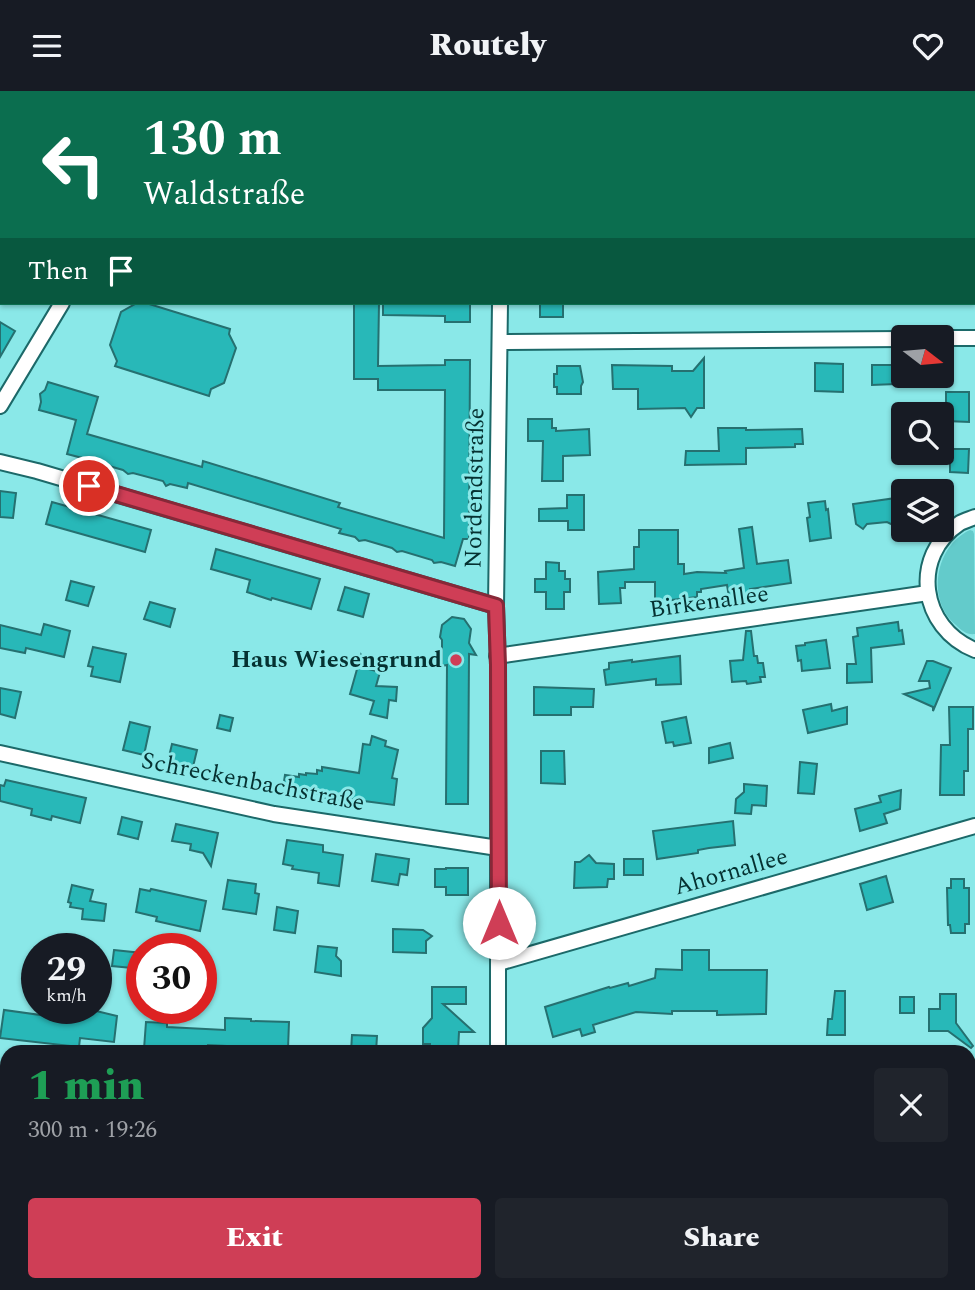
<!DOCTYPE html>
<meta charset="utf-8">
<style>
body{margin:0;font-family:Spectral,serif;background:#20242c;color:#f1f3f6;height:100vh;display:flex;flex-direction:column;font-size:26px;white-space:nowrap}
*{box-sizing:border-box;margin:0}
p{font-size:23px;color:#9ea1a6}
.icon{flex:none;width:38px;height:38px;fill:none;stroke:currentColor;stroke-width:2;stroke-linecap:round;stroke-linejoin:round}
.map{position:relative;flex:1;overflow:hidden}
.drawer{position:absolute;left:0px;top:954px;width:976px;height:247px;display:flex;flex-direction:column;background:#171b24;border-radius:21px 21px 0 0;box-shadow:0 2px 5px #0004}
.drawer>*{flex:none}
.guide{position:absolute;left:0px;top:0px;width:976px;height:214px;box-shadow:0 2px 5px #0004;background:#0b6e4f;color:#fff;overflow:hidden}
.needle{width:46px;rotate:106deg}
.fabs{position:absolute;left:891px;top:234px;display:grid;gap:14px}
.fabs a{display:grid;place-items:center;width:63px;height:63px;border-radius:7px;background:#171b24;box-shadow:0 2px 5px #0004;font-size:35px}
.speed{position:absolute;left:21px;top:842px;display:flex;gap:14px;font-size:35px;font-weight:700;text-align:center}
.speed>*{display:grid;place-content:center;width:91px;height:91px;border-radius:50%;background:#171b24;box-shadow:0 2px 5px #0004;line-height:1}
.speed small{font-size:18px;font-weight:400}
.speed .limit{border:10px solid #d22;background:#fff;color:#111}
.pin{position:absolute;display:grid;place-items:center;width:60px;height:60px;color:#fff;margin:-30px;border:4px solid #fff;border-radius:50%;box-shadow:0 2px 7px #0007}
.me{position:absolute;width:77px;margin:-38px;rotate:0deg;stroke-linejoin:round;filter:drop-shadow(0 0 5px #0008)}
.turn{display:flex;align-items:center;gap:24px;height:147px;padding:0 28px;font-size:32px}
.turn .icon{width:91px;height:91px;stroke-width:2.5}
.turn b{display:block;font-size:49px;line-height:60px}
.then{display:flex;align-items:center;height:66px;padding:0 28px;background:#0003;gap:14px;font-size:26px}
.round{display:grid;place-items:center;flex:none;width:74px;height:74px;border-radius:7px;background:#20242c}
.overview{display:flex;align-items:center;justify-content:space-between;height:119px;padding:0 28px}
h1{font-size:42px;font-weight:800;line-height:52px;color:#1e9e55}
.cta{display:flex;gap:14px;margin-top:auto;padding:14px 28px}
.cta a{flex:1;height:80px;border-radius:7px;background:#cf3e56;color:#fff;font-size:28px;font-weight:800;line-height:80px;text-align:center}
.cta a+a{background:#20242c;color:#f1f3f6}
header{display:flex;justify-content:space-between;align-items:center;height:91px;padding:0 28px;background:#171b24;font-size:32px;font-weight:800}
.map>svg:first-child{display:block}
.green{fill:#63cbcb}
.building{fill:#28b8b8;stroke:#257070;stroke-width:2}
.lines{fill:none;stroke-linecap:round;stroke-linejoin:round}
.street-casing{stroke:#1c6969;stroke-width:18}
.secondary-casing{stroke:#1c6969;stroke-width:24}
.street{stroke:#fff;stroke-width:14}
.secondary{stroke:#f1e2f7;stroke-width:21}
.route-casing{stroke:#872838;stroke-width:18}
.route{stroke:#cf3e56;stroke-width:12}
.poi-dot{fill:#cf3e56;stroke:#8ae8e8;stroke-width:2.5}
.labels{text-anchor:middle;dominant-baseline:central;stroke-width:6;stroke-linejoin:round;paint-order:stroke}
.street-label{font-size:24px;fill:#053131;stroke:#8ae8e8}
.poi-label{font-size:24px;font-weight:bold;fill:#053131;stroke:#8ae8e8;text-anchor:end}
</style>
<header><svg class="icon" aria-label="menu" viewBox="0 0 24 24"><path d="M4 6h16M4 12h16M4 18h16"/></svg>Routely<svg class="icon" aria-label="heart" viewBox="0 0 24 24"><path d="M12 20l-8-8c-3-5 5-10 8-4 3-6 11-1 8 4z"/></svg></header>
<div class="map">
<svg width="975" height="1199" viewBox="0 0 975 1199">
<rect width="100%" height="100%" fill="#8ae8e8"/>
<path class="green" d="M970,439L973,440L974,443L975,543C967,544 962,540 956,534C926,509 935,455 970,439Z"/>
<g class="building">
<path d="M137,212H146L230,238L229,243L236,257L224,292L211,298L209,305L115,275L117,270L110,254L121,221Z"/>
<path d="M354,212H379L378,275L445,274V269H470L469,448H463L455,475L441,471L434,472L432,469L402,460L397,461L392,457L365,449L359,450L355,446L339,442L341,438L188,392L187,397L170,393L166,395L163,390L133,382L128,383L123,379L95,371L89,372L86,368L67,363L76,329L39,319L41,311L40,303L45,299L48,291L98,306L87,343L202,376L203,370L340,412L338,416L444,447L445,299H378V288H354Z"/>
<path d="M383,212H470V231H445V225L383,224Z"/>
<rect x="540" y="212" width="23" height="14"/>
<path d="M0,231L15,240L0,266Z"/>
<path d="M704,267V317H697L691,326L685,317L638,318V298H613L612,274L672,275V280H693Z"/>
<path d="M815,272L843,273V301L815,300Z"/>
<path d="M872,274H896V293L872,294Z"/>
<path d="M557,275H580L583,291L581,295V303H557V296H554V283H557Z"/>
<path d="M946,301H969V331L946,330Z"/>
<path d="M528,328H552V337H556V340L589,338L590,364L563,365V390H542L543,350H528Z"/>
<path d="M718,337H746V339L802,338L803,353H795V356L746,357V373L685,374L686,360H719Z"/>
<path d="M950,358H969L968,382L950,381Z"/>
<path d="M0,400L16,402L13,427L0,426Z"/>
<path d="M567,404H584V439H568V430H539V418L567,417Z"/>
<path d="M896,407L899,427L893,434L887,431L867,433L863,438L856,433L853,413Z"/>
<path d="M825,410L826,419L828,418L831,447L810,450L807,427L810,426L808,412Z"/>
<path d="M52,411L151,439L145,461L46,433Z"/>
<path d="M752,436L757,473L788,469L791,492L750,498L751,503L729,506L727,494L701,498V501H697V506L655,511V491H625V497H620L621,512L599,513L598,481L634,478V456H639V439H678V473H684V483L697,481L726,482L725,480L744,477L739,438Z"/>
<path d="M216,458L320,488L311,518L272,507L271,509L247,501L250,489L211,478Z"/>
<path d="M546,471L559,472V480H565V488H570V501H564V518H546V501H535V488H546Z"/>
<path d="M71,490L94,496L88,515L66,509Z"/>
<path d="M345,496L369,503L363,526L338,519Z"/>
<path d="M150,511L175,518L170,536L144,528Z"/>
<path d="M452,526L464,528L471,538L469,552L476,564L469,563L468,713H446L447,574L442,575V549L440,546L442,534Z"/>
<path d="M898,531L899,540L902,539L904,553L871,557L872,591L847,592V573H856L853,546L858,545L857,537Z"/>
<path d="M44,533L70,540L64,566L26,557L25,562L0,557V534L41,544Z"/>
<path d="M746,540H751L754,565H757L758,572H763L765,586H760L761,591L747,593L746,590L732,591L730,570L743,569Z"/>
<path d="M826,549L830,577L802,580L801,569L798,570L796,555L805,554V552Z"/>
<path d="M93,556L126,563L120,591L91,585L93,576L88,575Z"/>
<path d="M361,564L368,578L380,581L376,595L397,596L396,610L389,609L387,627L370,623L374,610L350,603Z"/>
<path d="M680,565L681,593L656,594V588L606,594L604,579L609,578V572L632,569V571Z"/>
<path d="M927,570H933L951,577L933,620V616L904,603L930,597L929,590H919Z"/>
<path d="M534,596L594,598L593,616H571V624H534Z"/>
<path d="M0,597L21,601L15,627L0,623Z"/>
<path d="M831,613L832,620L847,616V633L808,642L803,619Z"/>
<path d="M949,616H973V638H968V680H964V704H940L941,654H950Z"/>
<path d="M220,624L233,627L230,640L217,637Z"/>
<path d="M686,626L691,652L674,655L673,651L666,652L662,631Z"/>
<path d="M130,631L150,636L144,664L123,659Z"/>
<path d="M372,645L386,650L385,655L398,659L392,687L397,688L394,714L348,708V710L325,707L326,704L283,697L285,684L299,686V683L306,684V682L317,683V679L322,680V676L359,682L363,653L370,654Z"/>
<path d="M730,652L733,667L709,672V657Z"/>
<path d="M172,653L197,659L192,680L167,674Z"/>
<path d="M541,660H564L565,693L541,692Z"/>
<path d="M800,671L817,673L814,703L798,702Z"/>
<path d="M6,689L86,707L80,732L52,725L51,729L31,724L32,718L0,710V694L4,695Z"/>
<path d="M744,693L767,695L766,715L752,714L751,723L735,722L736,708L744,701Z"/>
<path d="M901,699L900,718L884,723L887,732L860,740L855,718L881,711L879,705Z"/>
<path d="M122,726L142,731L138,748L118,743Z"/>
<path d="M733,730L735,754L709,757L698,759V762L657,768L653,740Z"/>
<path d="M176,733L218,742L211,775L203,762L190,759L191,753L172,750Z"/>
<path d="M287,749L323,754V761L343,764L339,795L318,792L319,782L292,778L293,775L283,773Z"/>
<path d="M376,763L409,768L407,784L400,783L398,794L372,790Z"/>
<path d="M589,764L596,772L614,773V788H608L607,796L574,797L575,771H580Z"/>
<rect x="624" y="768" width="19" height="16"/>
<path d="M446,777H468V804H446V796H435V778H446Z"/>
<path d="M886,785L893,811L867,819L860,793Z"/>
<path d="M951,788H964V797H969V833H965V842H951L950,834H948L947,797H951Z"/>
<path d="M228,789L256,793L255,802L259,803L256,823L223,818Z"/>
<path d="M72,794L93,799L90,810L106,813L104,830L82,828L83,818L70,816L71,812L68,811Z"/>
<path d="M140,798L150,800L151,798L206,810L200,840L156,830L157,826L136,821Z"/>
<path d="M277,816L298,820L295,842L274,839Z"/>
<path d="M393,838L423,839L432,845L426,850V862L393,861Z"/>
<path d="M318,855L337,857L336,865L341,870V885L315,881Z"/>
<path d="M114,859L142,862V878L112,875Z"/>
<path d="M682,859H709V879H767L766,923L717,924V920H672V923L636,921L593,934L595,941L582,945L580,938L553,946L545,916L609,896L610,897L628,892L629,895L655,887L656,878L682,879Z"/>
<path d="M432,896H466V913H443L474,941H459L458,961H430V953H423V937L432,927Z"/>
<path d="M835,900H845V944H827L828,928H832Z"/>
<path d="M940,903H956V932L973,955L971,957L948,940H929V918H940Z"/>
<rect x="900" y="906" width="14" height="16"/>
<path d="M49,918L91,924L92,919L117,925L114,951L80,947L79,956L0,947L4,919L48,925Z"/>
<path d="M225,927L251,928V930L289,931L288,958L208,954V960L166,958V959L144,958L146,931L167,932V936L225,939Z"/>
<path d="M352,944L377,945L376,961H351Z"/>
</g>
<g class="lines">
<g class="street-casing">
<g id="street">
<path d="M945,0L958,2"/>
<path d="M501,2V0"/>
<path d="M942,247H975"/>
<path d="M500,251L903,248"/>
<path d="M0,315L62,212"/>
<path d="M0,371L37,380L496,515"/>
<path d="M975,426C970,428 964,430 960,432C910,465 920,537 975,559"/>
<path d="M497,565L928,502"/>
<path d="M0,662L274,723L498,757"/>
<path d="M499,872L975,735"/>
<path d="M498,961V574L496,515L500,212"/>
<path d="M0,984L7,985"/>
<path d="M750,1194V1199"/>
</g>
</g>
<g class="secondary-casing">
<g id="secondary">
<path d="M970,984L975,982"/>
<path d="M476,1199L488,1194"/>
</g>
</g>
<use href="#street" class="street"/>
<use href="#secondary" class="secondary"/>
</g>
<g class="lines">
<g class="route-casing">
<path id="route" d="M89,395L496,515L498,574L499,832"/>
</g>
<use href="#route" class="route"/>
</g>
<circle class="poi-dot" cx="456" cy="569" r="7"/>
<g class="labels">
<g class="street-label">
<text transform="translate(475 397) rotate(-89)">Nordendstraße</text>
<text transform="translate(709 511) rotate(-8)">Birkenallee</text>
<text transform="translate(253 691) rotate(11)">Schreckenbachstraße</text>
<text transform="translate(731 781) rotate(-16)">Ahornallee</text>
</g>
<g class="poi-label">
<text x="442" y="569">Haus Wiesengrund</text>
</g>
</g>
</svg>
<div class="fabs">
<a><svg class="needle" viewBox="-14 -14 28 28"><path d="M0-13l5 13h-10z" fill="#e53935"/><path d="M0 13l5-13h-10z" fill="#9ea1a6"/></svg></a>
<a><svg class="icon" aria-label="search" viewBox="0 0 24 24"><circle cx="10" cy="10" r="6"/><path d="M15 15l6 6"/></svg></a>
<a><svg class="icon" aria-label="layers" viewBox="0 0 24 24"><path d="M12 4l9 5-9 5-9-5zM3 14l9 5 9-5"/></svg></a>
</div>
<div class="speed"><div>29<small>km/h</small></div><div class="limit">30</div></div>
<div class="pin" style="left:89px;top:395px;background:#d93025"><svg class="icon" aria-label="arrive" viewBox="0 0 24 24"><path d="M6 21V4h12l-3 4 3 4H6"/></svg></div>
<svg class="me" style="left:499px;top:832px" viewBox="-20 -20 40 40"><circle r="19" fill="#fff"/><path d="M0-13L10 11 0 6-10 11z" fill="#cf3e56"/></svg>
<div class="guide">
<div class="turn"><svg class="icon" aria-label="left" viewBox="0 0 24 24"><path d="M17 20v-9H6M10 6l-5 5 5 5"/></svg><div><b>130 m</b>Waldstraße</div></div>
<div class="then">Then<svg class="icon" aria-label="arrive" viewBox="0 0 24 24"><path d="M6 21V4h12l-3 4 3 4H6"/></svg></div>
</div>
<section class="drawer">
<div class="overview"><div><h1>1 min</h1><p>300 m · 19:26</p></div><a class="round"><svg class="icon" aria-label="close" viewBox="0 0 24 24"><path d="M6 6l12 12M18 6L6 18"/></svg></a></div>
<div class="cta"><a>Exit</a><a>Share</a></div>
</section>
</div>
